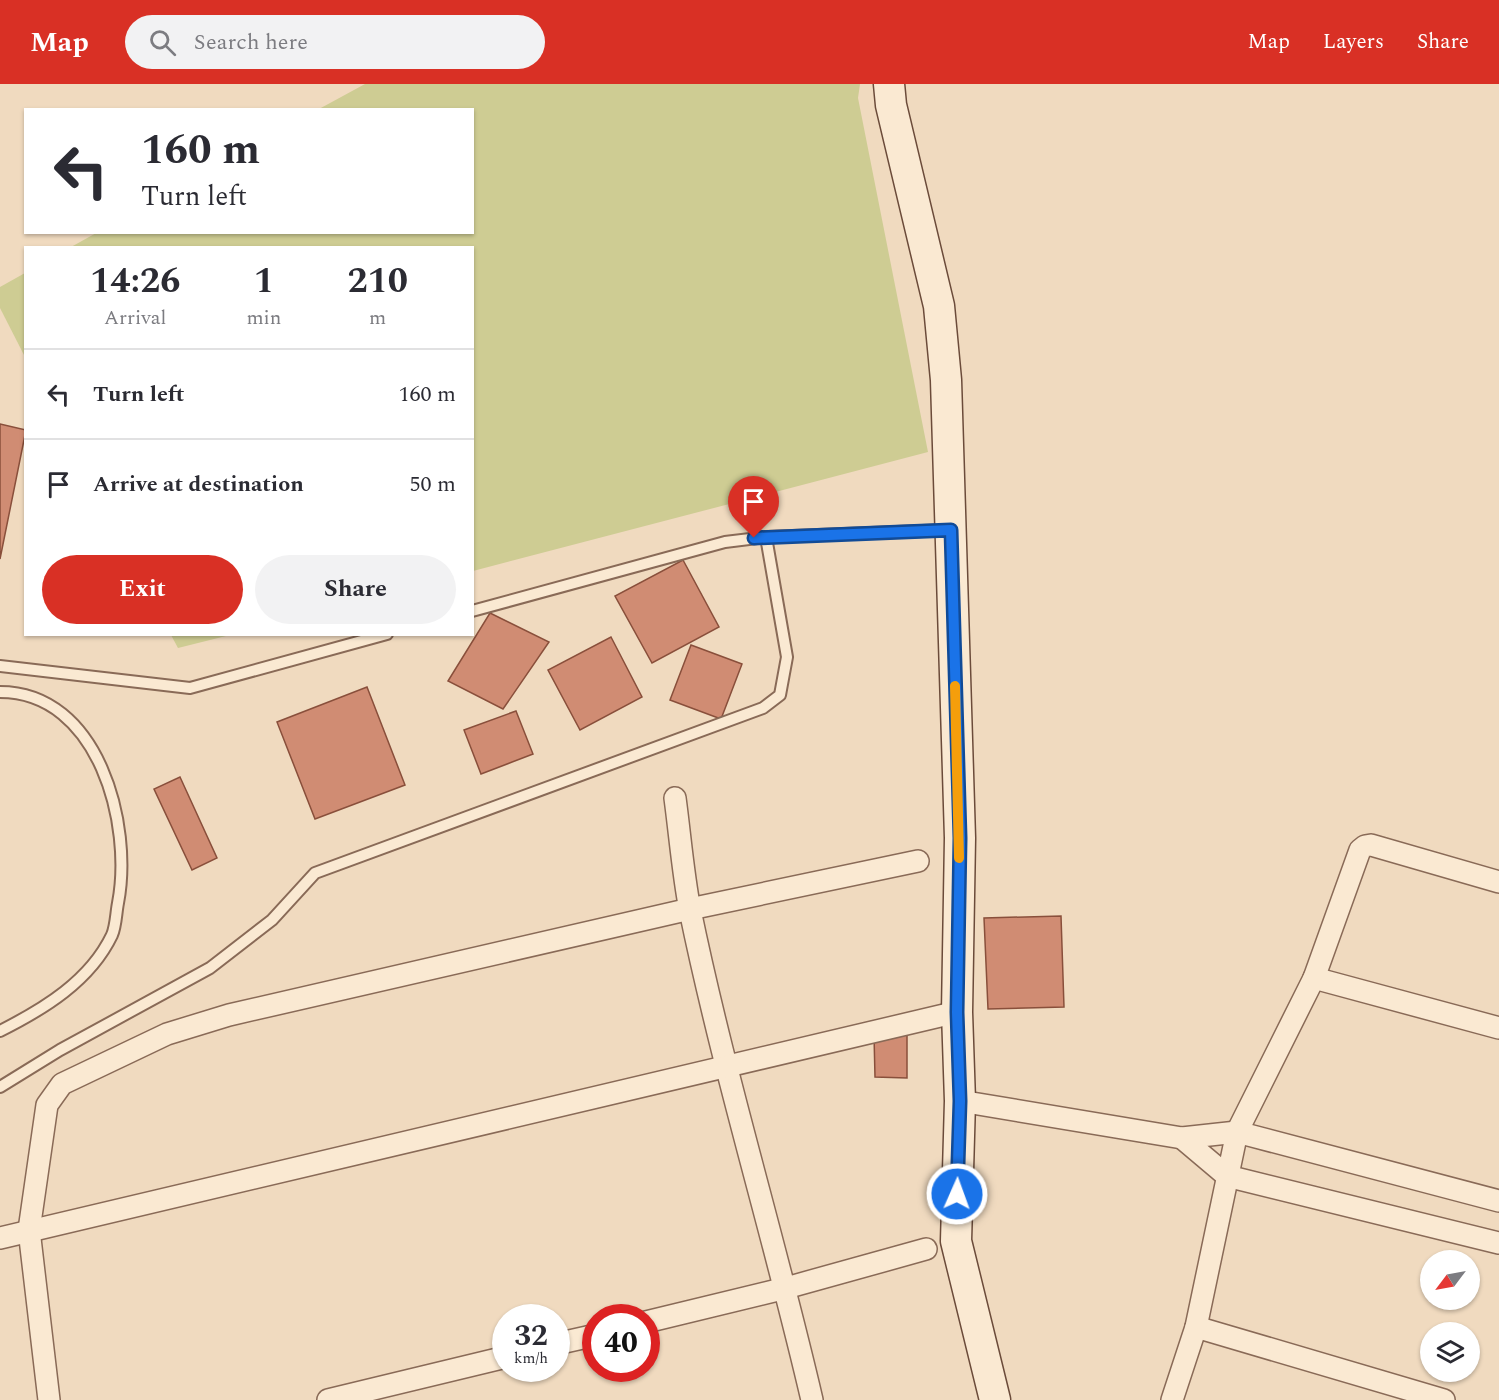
<!DOCTYPE html>
<style>
body{margin:0;font-family:Spectral,serif;background:#f2f2f3;color:#2b2b33;height:100vh;display:flex;flex-direction:column;font-size:22px;white-space:nowrap}
*{box-sizing:border-box;margin:0}
p{font-size:20px;color:#7c7c81}
.icon{flex:none;width:33px;height:33px;fill:none;stroke:currentColor;stroke-width:2;stroke-linecap:round;stroke-linejoin:round}
.map{position:relative;flex:1;overflow:hidden}
.drawer{position:absolute;left:24px;top:162px;width:450px;height:390px;display:flex;flex-direction:column;background:#fff;border-radius:0px;box-shadow:0 2px 4px #0004}
.drawer>*{flex:none}
.banner{position:absolute;left:24px;top:24px;width:450px;height:126px;border-radius:0px;box-shadow:0 2px 4px #0004;background:#fff;color:#2b2b33;overflow:hidden}
.needle{width:39px;rotate:238deg}
.buttons{position:absolute;left:1420px;top:1166px;display:grid;gap:12px}
.buttons a{display:grid;place-items:center;width:60px;height:60px;border-radius:50%;background:#fff;box-shadow:0 2px 4px #0004;font-size:30px}
.speed{position:absolute;left:492px;top:1220px;display:flex;gap:12px;font-size:30px;font-weight:700;text-align:center}
.speed>*{display:grid;place-content:center;width:78px;height:78px;border-radius:50%;background:#fff;box-shadow:0 2px 4px #0004;line-height:1}
.speed small{font-size:15px;font-weight:400}
.speed .limit{border:9px solid #d22;background:#fff;color:#111}
.pin{position:absolute;display:grid;place-items:center;width:51px;height:51px;color:#fff;margin:-62px -26px;border-radius:50% 50% 50% 0;rotate:-45deg;box-shadow:0 0 6px #0007}
.pin .icon{rotate:45deg}
.me{position:absolute;width:66px;margin:-33px;rotate:2deg;stroke-linejoin:round;filter:drop-shadow(0 0 4px #0008)}
.turn{display:flex;align-items:center;gap:21px;height:126px;padding:0 18px;font-size:27px}
.turn .icon{width:78px;height:78px;stroke-width:2.5}
.turn b{display:block;font-size:42px;line-height:51px}
.eta{display:flex;justify-content:space-evenly;align-items:center;height:102px;text-align:center}
.eta b{font-size:36px;font-weight:700;line-height:42px}
.cta{display:flex;gap:12px;margin-top:auto;padding:12px 18px}
.cta a{flex:1;height:69px;border-radius:36px;background:#d93025;color:#fff;font-size:24px;font-weight:700;line-height:69px;text-align:center}
.cta a+a{background:#f2f2f3;color:#2b2b33}
ul{padding:0;list-style:none}
li{display:flex;align-items:center;gap:18px;height:90px;padding:0 18px;border-top:2px solid #e1e1e2}
li div{flex:1}
li b{display:block;font-size:22px}
li em{font-style:normal}
header{display:flex;align-items:center;gap:36px;box-sizing:border-box;height:84px;padding:0 30px;background:#d93025;color:#fff}
header strong{font-size:28px}
nav{display:flex;gap:33px;margin-inline-start:auto;font-size:21px}
.search{width:420px;height:54px;background:#f2f2f3;display:flex;align-items:center;gap:15px;box-sizing:border-box;padding:0 21px;border-radius:33px;color:#7c7c81;font-size:22px}
.map>svg:first-child{display:block}
.green{fill:#cecc93}
.building{fill:#d08c73;stroke:#894f3b;stroke-width:1.5}
.lines{fill:none;stroke-linecap:round;stroke-linejoin:round}
.lane-casing{stroke:#896a57;stroke-width:14}
.street-casing{stroke:#896a57;stroke-width:24}
.secondary-casing{stroke:#6b4b3a;stroke-width:33}
.lane{stroke:#fae9d2;stroke-width:10}
.street{stroke:#fae9d2;stroke-width:21}
.secondary{stroke:#fae9d2;stroke-width:30}
.route-casing{stroke:#114b97;stroke-width:15}
.route{stroke:#1a73e8;stroke-width:10}
.slow{stroke:#f59e0b;stroke-width:10}
</style>
<header>
<strong>Map</strong>
<div class="search"><svg class="icon" aria-label="search" viewBox="0 0 24 24"><circle cx="10" cy="10" r="6"/><path d="M15 15l6 6"/></svg>Search here</div>
<nav><a>Map</a><a>Layers</a><a>Share</a></nav>
</header>
<div class="map">
<svg width="1499" height="1316" viewBox="0 0 1499 1316">
<rect width="100%" height="100%" fill="#f0dabf"/>
<g class="green">
<path d="M365,0H860L858,14L928,368L473,487L472,164L71,163L98,148H472V26L319,25Z"/>
<path d="M25,189V273L0,224V203Z"/>
<path d="M171,551H230L178,564Z"/>
</g>
<g class="building">
<path d="M0,340L26,346L0,475Z"/>
<path d="M683,476L719,543L652,579L615,512Z"/>
<path d="M490,529L549,558L503,625L448,597Z"/>
<path d="M611,553L642,613L580,646L548,586Z"/>
<path d="M691,561L742,580L721,635L670,616Z"/>
<path d="M367,603L405,701L315,735L277,638Z"/>
<path d="M516,627L533,670L481,690L464,646Z"/>
<path d="M180,693L217,774L192,786L154,705Z"/>
<path d="M1061,832L1064,923L988,925L984,834Z"/>
<path d="M874,951H907V994L875,993Z"/>
</g>
<g class="lines">
<g class="lane-casing">
<g id="lane">
<path d="M472,527L725,458L766,453L948,446"/>
<path d="M0,582L190,604L387,550"/>
<path d="M0,608C99,608 133,741 118,819C116,829 116,842 112,851C90,897 44,925 0,947"/>
<path d="M0,1003L60,966L210,884L272,836L315,789L763,624L780,611L787,573L766,453"/>
</g>
</g>
<g class="street-casing">
<g id="street">
<path d="M675,714C680,751 683,790 690,826C724,991 774,1152 812,1316"/>
<path d="M1314,894L1499,944"/>
<path d="M960,1017L1182,1054L1237,1048L1499,1117"/>
<path d="M1182,1054L1227,1092L1499,1159"/>
<path d="M0,1154L957,928"/>
<path d="M646,1238L786,1204L926,1165"/>
<path d="M1196,1243L1444,1316"/>
<path d="M556,1260L596,1251"/>
<path d="M49,1316L29,1146L47,1021L62,1000L167,950L229,931L690,825L918,777"/>
<path d="M328,1316L506,1273"/>
<path d="M1172,1316L1196,1243L1237,1048L1314,894L1360,766L1365,762L1371,761L1499,798"/>
</g>
</g>
<g class="secondary-casing">
<path id="secondary" d="M889,0L891,21L939,222L946,296L960,754L957,928L960,1017L956,1157L995,1316"/>
</g>
<use href="#lane" class="lane"/>
<use href="#street" class="street"/>
<use href="#secondary" class="secondary"/>
</g>
<g class="lines">
<g class="route-casing">
<path id="route" d="M754,454L951,446L960,754L957,928L960,1017L957,1110"/>
</g>
<use href="#route" class="route"/>
<path class="slow" d="M955,602L959,774"/>
</g>
</svg>
<div class="buttons">
<a><svg class="needle" viewBox="-14 -14 28 28"><path d="M0-13l5 13h-10z" fill="#e53935"/><path d="M0 13l5-13h-10z" fill="#7c7c81"/></svg></a>
<a><svg class="icon" aria-label="layers" viewBox="0 0 24 24"><path d="M12 4l9 5-9 5-9-5zM3 14l9 5 9-5"/></svg></a>
</div>
<div class="speed"><div>32<small>km/h</small></div><div class="limit">40</div></div>
<div class="pin" style="left:754px;top:454px;background:#d93025"><svg class="icon" aria-label="arrive" viewBox="0 0 24 24"><path d="M6 21V4h12l-3 4 3 4H6"/></svg></div>
<svg class="me" style="left:957px;top:1110px" viewBox="-20 -20 40 40"><circle r="17" fill="#1a73e8" stroke="#fff" stroke-width="3"/><path d="M0-11L8 9 0 5-8 9z" fill="#fff"/></svg>
<div class="banner">
<div class="turn"><svg class="icon" aria-label="left" viewBox="0 0 24 24"><path d="M17 20v-9H6M10 6l-5 5 5 5"/></svg><div><b>160 m</b>Turn left</div></div>
</div>
<section class="drawer">
<div class="eta">
<div><b>14:26</b><p>Arrival</p></div>
<div><b>1</b><p>min</p></div>
<div><b>210</b><p>m</p></div>
</div>
<ul>
<li><svg class="icon" aria-label="left" viewBox="0 0 24 24"><path d="M17 20v-9H6M10 6l-5 5 5 5"/></svg><div><b>Turn left</b></div><em>160 m</em></li>
<li><svg class="icon" aria-label="arrive" viewBox="0 0 24 24"><path d="M6 21V4h12l-3 4 3 4H6"/></svg><div><b>Arrive at destination</b></div><em>50 m</em></li>
</ul>
<div class="cta"><a>Exit</a><a>Share</a></div>
</section>
</div>
